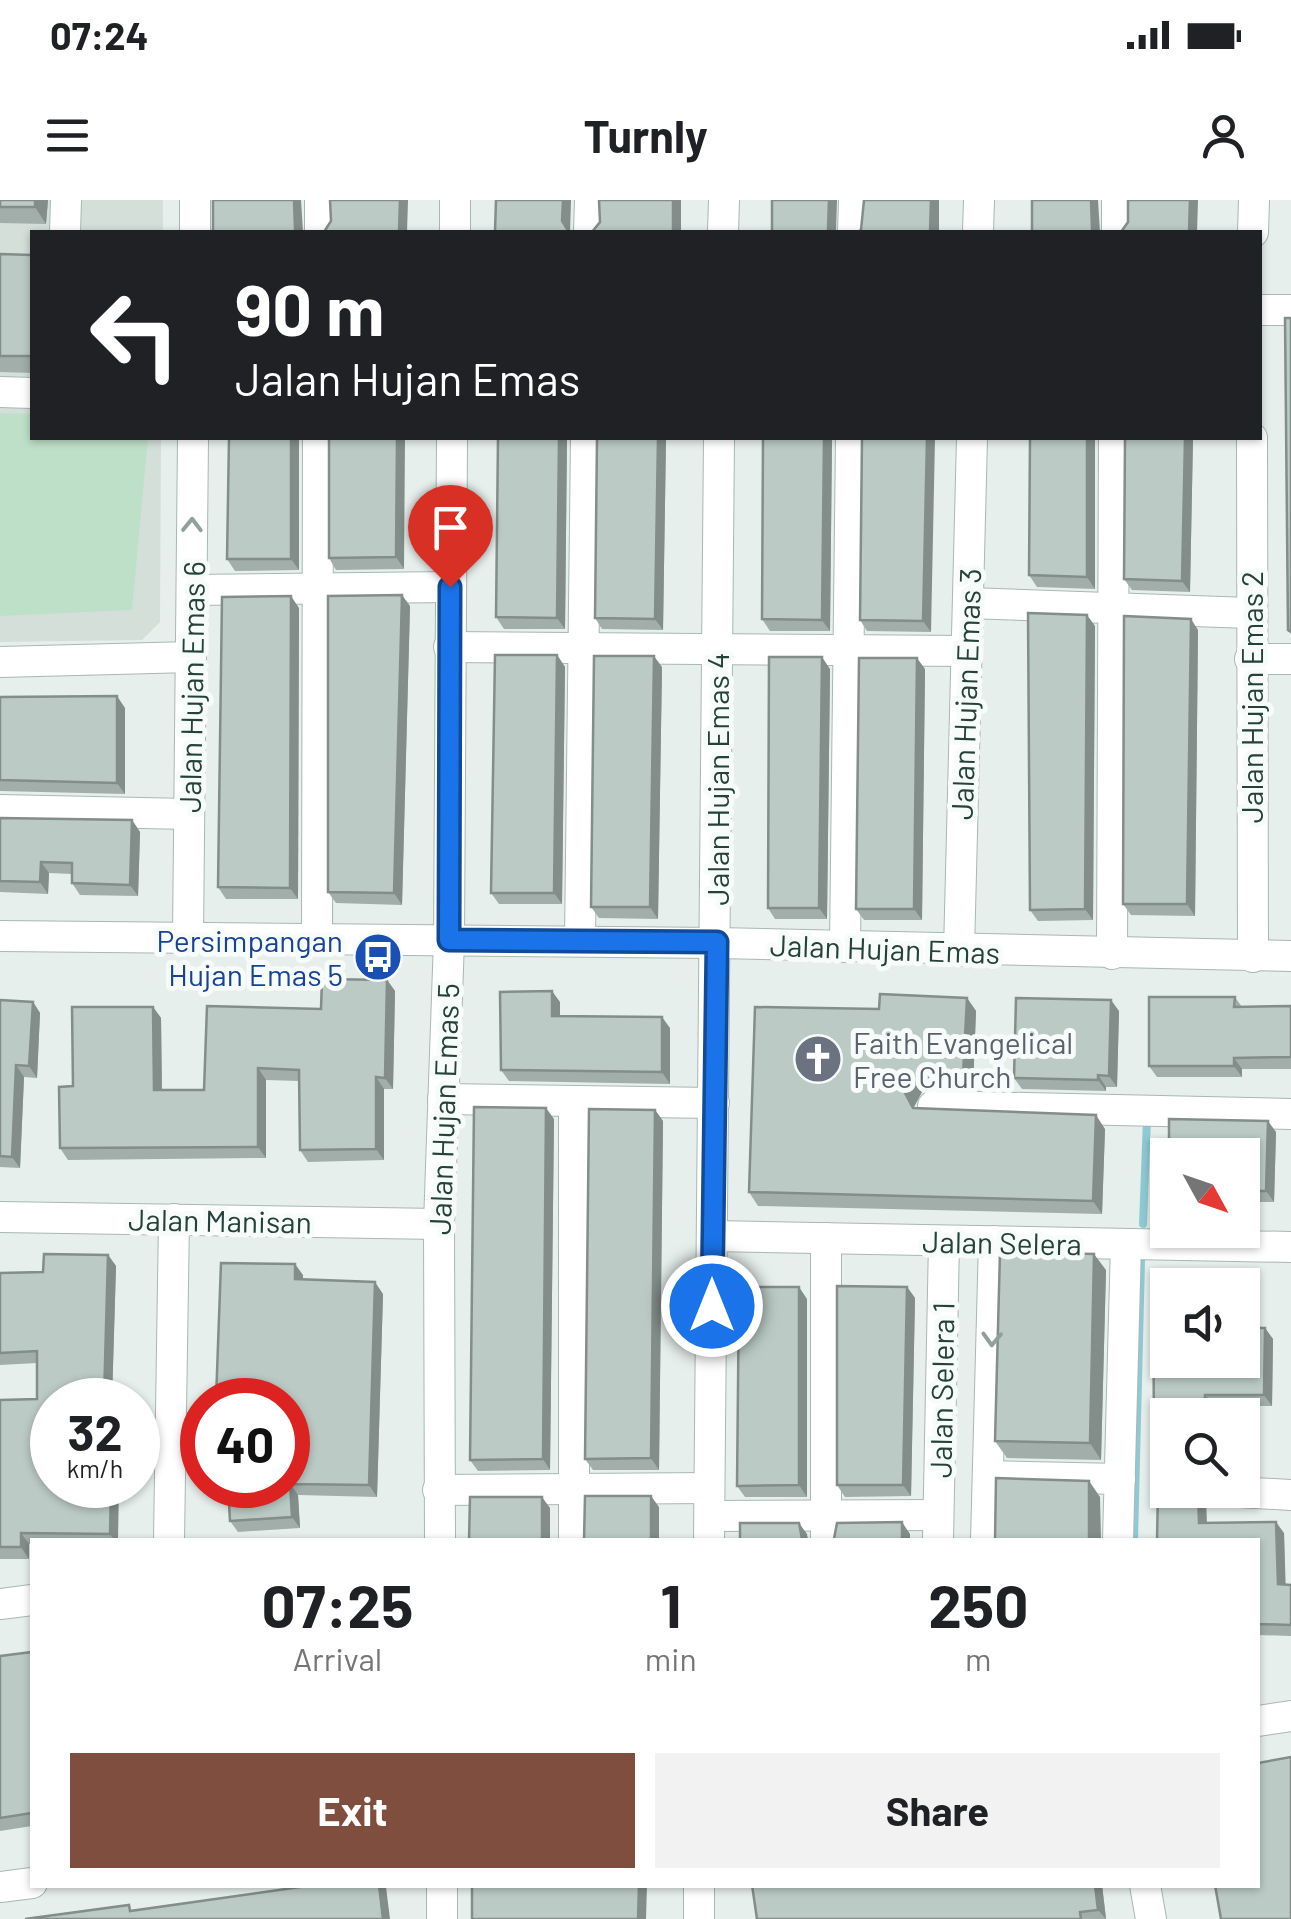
<!DOCTYPE html>
<style>
body{margin:0;font-family:Barlow,sans-serif;background:#f2f2f2;color:#202124;height:100vh;display:flex;flex-direction:column;font-size:38px;white-space:nowrap}
*{box-sizing:border-box;margin:0}
p{font-size:32px;color:#757577}
.icon{flex:none;width:55px;height:55px;fill:none;stroke:currentColor;stroke-width:2;stroke-linecap:round;stroke-linejoin:round}
.map{position:relative;flex:1;overflow:hidden}
.panel{position:absolute;left:30px;top:1338px;width:1230px;height:350px;display:flex;flex-direction:column;background:#fff;border-radius:0px;box-shadow:0 2px 8px #0004}
.panel>*{flex:none}
.banner{position:absolute;left:30px;top:30px;width:1232px;height:210px;border-radius:0px;box-shadow:0 2px 8px #0004;background:#202124;color:#fff;overflow:hidden}
.needle{width:65px;rotate:130deg}
.controls{position:absolute;left:1150px;top:938px;display:grid;gap:20px}
.controls a{display:grid;place-items:center;width:110px;height:110px;border-radius:0px;background:#fff;box-shadow:0 2px 8px #0004;font-size:50px}
.speed{position:absolute;left:30px;top:1178px;display:flex;gap:20px;font-size:50px;font-weight:700;text-align:center}
.speed>*{display:grid;place-content:center;width:130px;height:130px;border-radius:50%;background:#fff;box-shadow:0 2px 8px #0004;line-height:1}
.speed small{font-size:25px;font-weight:400}
.speed .limit{border:15px solid #d22;background:#fff;color:#111}
.pin{position:absolute;display:grid;place-items:center;width:85px;height:85px;color:#fff;margin:-102px -42px;border-radius:50% 50% 50% 0;rotate:-45deg;box-shadow:0 0 10px #0007}
.pin .icon{rotate:45deg}
.me{position:absolute;width:110px;margin:-55px;rotate:0deg;stroke-linejoin:round;filter:drop-shadow(0 0 8px #0008)}
.turn{display:flex;align-items:center;gap:35px;height:210px;padding:0 40px;font-size:45px}
.turn .icon{width:130px;height:130px;stroke-width:2.5}
.turn b{display:block;font-size:70px;line-height:85px}
.eta{display:flex;justify-content:space-evenly;align-items:center;height:170px;text-align:center}
.eta b{font-size:60px;font-weight:700;line-height:70px}
.primary-button{display:flex;gap:20px;margin-top:auto;padding:20px 40px}
.primary-button a{flex:1;height:115px;border-radius:0px;background:#7f4e3f;color:#fff;font-size:40px;font-weight:700;line-height:115px;text-align:center}
.primary-button a+a{background:#f2f2f2;color:#202124}
.status{display:flex;justify-content:space-between;align-items:center;height:70px;padding:0 50px;background:#fff;direction:ltr}
.status svg{height:28px;fill:currentColor}
header{display:flex;justify-content:space-between;align-items:center;height:130px;padding:0 40px;background:#fff;font-size:45px;font-weight:700}
.map>svg:first-child{display:block}
.built{fill:#d4dfda}
.green{fill:#bfe0c8}
.lines{fill:none;stroke-linecap:round;stroke-linejoin:round}
.stream{stroke:#8ec9d4;stroke-width:8}
.minor-casing{stroke:#a8b8b2;stroke-width:32}
.minor{stroke:#fff;stroke-width:30}
.wall{fill:#a1aea9}
.shaded-wall{fill:#838d89}
.building{fill:#bbcac4;stroke:#838d89;stroke-width:2.5}
.oneway{stroke:#92a09c}
.route-casing{stroke:#114b97;stroke-width:25}
.route{stroke:#1a73e8;stroke-width:18}
.labels{text-anchor:middle;dominant-baseline:central;stroke-width:10;stroke-linejoin:round;paint-order:stroke}
.street-label{font-size:30px;fill:#24423a;stroke:#f7fbf9}
.transit-label{font-size:30px;fill:#164399;stroke:#f7fbf9;text-anchor:end}
.worship-label{font-size:30px;fill:#5b616d;stroke:#f7fbf9;text-anchor:start}
</style>
<div class="status"><b>07:24</b><svg viewBox="0 0 49 12"><path d="M0 12V9h3v3zM5 12V6h3v6zM10 12V3h3v9zM15 12V0h3v12zM26 1h20v11H26zM47 4h2v5h-2z"/></svg></div>
<header><svg class="icon" aria-label="menu" viewBox="0 0 24 24"><path d="M4 6h16M4 12h16M4 18h16"/></svg>Turnly<svg class="icon" aria-label="person" viewBox="0 0 24 24"><circle cx="12" cy="8" r="4"/><path d="M4 21q1-7 8-7t8 7"/></svg></header>
<div class="map">
<svg width="1291" height="1719" viewBox="0 0 1291 1719">
<rect width="100%" height="100%" fill="#e6efeb"/>
<path class="built" d="M0,0H163V32H32V238H161L160,422L142,440L0,442Z"/>
<path class="green" d="M0,213L32,214V238H148L132,410L0,416Z"/>
<g class="lines">
<g class="stream">
<path d="M1143,1024L1147,919"/>
<path d="M1134,1340L1141,1061"/>
</g>
<g class="minor-casing">
<g id="minor">
<path d="M455,0V32"/>
<path d="M1117,0V32"/>
<path d="M65,32L66,0"/>
<path d="M195,32V0"/>
<path d="M320,32V0"/>
<path d="M589,32L590,0"/>
<path d="M723,32L724,0"/>
<path d="M853,32L854,0"/>
<path d="M978,32L979,0"/>
<path d="M1253,32L1254,0"/>
<path d="M1260,110H1291"/>
<path d="M0,192L32,193"/>
<path d="M1252,238L1253,757"/>
<path d="M192,390L449,387"/>
<path d="M968,403L1250,413"/>
<path d="M449,447L967,451"/>
<path d="M1250,459H1291"/>
<path d="M0,462L191,457"/>
<path d="M0,610L189,614"/>
<path d="M0,736L717,743L1291,756"/>
<path d="M188,737L193,238"/>
<path d="M317,739L318,238"/>
<path d="M580,741L586,238"/>
<path d="M845,747L851,238"/>
<path d="M959,751L972,238"/>
<path d="M1112,754L1114,238"/>
<path d="M443,899L714,903"/>
<path d="M933,906L1291,914"/>
<path d="M0,1017L439,1024"/>
<path d="M712,1036L1291,1047"/>
<path d="M826,1038V1340"/>
<path d="M988,1276L1120,1279"/>
<path d="M438,1290L709,1288"/>
<path d="M1221,1291L1291,1295"/>
<path d="M710,1316L938,1315"/>
<path d="M169,1340L174,1019"/>
<path d="M440,1340L439,1024L449,740L452,238"/>
<path d="M574,1340V901"/>
<path d="M709,1340L719,238"/>
<path d="M938,1340L944,1041"/>
<path d="M986,1340L994,1041"/>
<path d="M1118,1340L1126,1044"/>
<path d="M0,1404L32,1400"/>
<path d="M1258,1521L1291,1516"/>
<path d="M699,1685V1719"/>
<path d="M1145,1685L1151,1719"/>
<path d="M0,1687L32,1683"/>
<path d="M442,1719V1685"/>
</g>
</g>
<use href="#minor" class="minor"/>
</g>
<g class="wall">
<path d="M0,0H48L46,24L0,23Z"/>
<path d="M0,54L32,55V173L0,172Z"/>
<path d="M229,238H299V370L235,371L227,359Z"/>
<path d="M329,238L404,369L336,370L329,358Z"/>
<path d="M498,238H567L565,429H504L496,417Z"/>
<path d="M597,238H666L663,430L602,429L595,418Z"/>
<path d="M763,238H832L830,431H770L762,419Z"/>
<path d="M862,238L931,432L867,431L860,420Z"/>
<path d="M1030,238H1095V389L1037,387L1029,375Z"/>
<path d="M1125,238H1193L1190,392L1132,390L1124,379Z"/>
<path d="M410,406L402,705L336,703L328,692Z"/>
<path d="M299,408L298,699H226L218,687Z"/>
<path d="M1095,426L1093,720L1038,721L1030,710Z"/>
<path d="M1198,430L1195,716L1131,715L1123,704Z"/>
<path d="M557,455L565,467L562,704H499L491,693Z"/>
<path d="M662,467L658,719L599,718L591,707Z"/>
<path d="M830,469L827,719H775L768,708Z"/>
<path d="M925,469L922,720H864L856,709Z"/>
<path d="M0,497L125,508V594L0,591Z"/>
<path d="M0,618L132,620L140,632L138,696L80,695L72,683V674L49,673L48,694L0,692Z"/>
<path d="M387,780L395,791L393,889H384V960L308,962L300,950L299,881L266,880V958L68,960L60,948L73,886L153,807L161,818L162,890H204L321,809Z"/>
<path d="M1235,797L1242,807L1291,806V869H1242V877H1157L1149,866Z"/>
<path d="M967,798L976,811L973,888L923,890L914,907L915,908L1105,929L1102,1014L758,1006L749,992L879,809Z"/>
<path d="M0,800L33,802L40,813L37,878L24,877L20,968L0,967Z"/>
<path d="M560,802V816L670,828V884L509,881L501,870Z"/>
<path d="M1119,811L1117,887H1106V891L1022,889L1014,878Z"/>
<path d="M655,910L663,921L659,1270H593L585,1259Z"/>
<path d="M554,919L550,1270L478,1271L470,1260Z"/>
<path d="M1276,932L1274,1002H1242V955Z"/>
<path d="M108,1055L116,1066L112,1200H52L118,1340H32V1344H29V1359H0V1200L37,1199V1163L0,1165V1073L43,1072Z"/>
<path d="M1106,1070L1101,1260L1007,1258L995,1241Z"/>
<path d="M1153,1071H1206L1214,1082V1085H1168V1160H1242V1128H1265L1273,1139L1272,1206H1213L1212,1215H1168V1246H1162L1154,1234Z"/>
<path d="M303,1075V1079L383,1094L377,1297L298,1295L300,1328L238,1332L230,1321Z"/>
<path d="M907,1087L915,1098L911,1296L845,1297L837,1285Z"/>
<path d="M807,1099V1297H745L737,1286Z"/>
<path d="M1206,1302L1207,1323L1284,1333L1285,1385H1291V1436L1258,1435V1340H1157Z"/>
<path d="M32,1452V1626L0,1631V1456Z"/>
<path d="M752,1685H1102L1106,1719H757Z"/>
</g>
<g class="shaded-wall">
<path d="M35,0H48L46,24L35,7Z"/>
<path d="M294,0H301L303,32H298L295,29Z"/>
<path d="M400,0H408L407,32H399Z"/>
<path d="M563,0H571L570,32H569L562,21Z"/>
<rect x="673" y="0" width="8" height="32"/>
<path d="M829,0H837L836,32H831L828,29Z"/>
<path d="M931,0H939V32H930Z"/>
<path d="M1091,0H1098L1100,32H1095L1092,29Z"/>
<path d="M1190,0H1198L1197,32H1189Z"/>
<path d="M291,238H299V370L291,359Z"/>
<path d="M397,238H405L404,369L396,357Z"/>
<path d="M559,238H567L565,429L557,418Z"/>
<path d="M658,238H666L663,430L655,419Z"/>
<path d="M824,238H832L830,431L822,420Z"/>
<path d="M927,238H935L931,432L923,421Z"/>
<path d="M1087,238H1095V389L1087,377Z"/>
<path d="M1185,238H1193L1190,392L1182,381Z"/>
<path d="M402,395L410,406L402,705L394,693Z"/>
<path d="M291,396L299,408L298,699L290,688Z"/>
<path d="M1087,415L1095,426L1093,720L1085,709Z"/>
<path d="M1191,419L1198,430L1195,716L1187,704Z"/>
<path d="M557,455L565,467L562,704L554,693Z"/>
<path d="M654,456L662,467L658,719L650,707Z"/>
<path d="M822,457L830,469L827,719L819,708Z"/>
<path d="M917,458L925,469L922,720L914,709Z"/>
<path d="M117,496L125,508V594L117,583Z"/>
<path d="M132,620L140,632L138,696L130,685Z"/>
<path d="M41,662L49,673L48,694L40,682Z"/>
<path d="M387,780L395,791L393,889L385,878Z"/>
<path d="M552,791L560,802V827L552,816Z"/>
<path d="M967,798L976,811L973,888L963,875Z"/>
<path d="M1111,800L1119,811L1117,887L1109,876Z"/>
<path d="M33,802L40,813L37,878L29,866Z"/>
<path d="M153,807L161,818L162,902L154,890Z"/>
<path d="M662,817L670,828V884L662,872Z"/>
<path d="M1234,858L1242,869V877L1234,866Z"/>
<path d="M16,865L24,877L20,968L12,957Z"/>
<path d="M258,868L266,880V958L258,947Z"/>
<path d="M1098,875L1106,887V891L1098,880Z"/>
<path d="M376,877L384,889V960L376,949Z"/>
<path d="M914,877L923,890L914,907L922,921L905,893Z"/>
<path d="M546,908L554,919L550,1270L543,1259Z"/>
<path d="M655,910L663,921L659,1270L651,1258Z"/>
<path d="M1096,915L1105,929L1102,1014L1093,1001Z"/>
<path d="M1268,921L1276,932L1274,1002L1266,991Z"/>
<path d="M1094,1054L1106,1070L1101,1260L1090,1243Z"/>
<path d="M108,1055L116,1066L112,1200H104Z"/>
<path d="M295,1064L303,1075V1090L295,1079Z"/>
<path d="M1206,1071L1214,1082V1085H1206Z"/>
<path d="M375,1082L383,1094L377,1297L369,1285Z"/>
<path d="M799,1087L807,1099V1297L799,1285Z"/>
<path d="M907,1087L915,1098L911,1296L903,1285Z"/>
<path d="M1265,1128L1273,1139L1272,1206L1264,1195Z"/>
<path d="M1205,1195L1213,1206L1212,1215H1204Z"/>
<path d="M1089,1281L1100,1297L1101,1340H1089Z"/>
<path d="M290,1284L298,1295L300,1328L292,1317Z"/>
<path d="M111,1285H119L118,1340H114L110,1334Z"/>
<path d="M1198,1291L1206,1302L1207,1335L1199,1323Z"/>
<path d="M651,1296L659,1307V1340H651Z"/>
<path d="M542,1297L550,1308V1340H542Z"/>
<path d="M902,1322L910,1334V1340H902Z"/>
<path d="M1276,1322L1284,1333L1286,1396L1278,1384Z"/>
<path d="M799,1323L807,1334L808,1340H803Z"/>
<path d="M21,1333L29,1344V1359L21,1347Z"/>
<path d="M379,1685H384L386,1687L390,1719H383Z"/>
<path d="M639,1685H647L646,1719H638Z"/>
<path d="M1095,1685H1102L1106,1719L1098,1710Z"/>
</g>
<g class="building">
<rect x="0" y="0" width="35" height="7"/>
<path d="M213,0H294L295,29L301,32H213Z"/>
<path d="M330,0H400L399,32H324L331,21Z"/>
<path d="M496,0H563L562,21L569,32H495Z"/>
<path d="M599,0H673V32H592L600,22Z"/>
<path d="M772,0H829L828,29L834,32H772Z"/>
<path d="M864,0H931L930,32H857L861,30Z"/>
<path d="M1032,0H1091L1092,29L1098,32H1032Z"/>
<path d="M1128,0H1190L1189,32H1121L1128,22Z"/>
<path d="M0,54L32,55V156H0Z"/>
<path d="M1285,118H1291V432L1288,430Z"/>
<path d="M229,238H291V359H227Z"/>
<path d="M329,238H397L396,357L329,358Z"/>
<path d="M498,238H559L557,418L496,417Z"/>
<path d="M597,238H658L655,419L595,418Z"/>
<path d="M763,238H824L822,420L762,419Z"/>
<path d="M862,238H927L923,421L860,420Z"/>
<path d="M1030,238H1087V377L1029,375Z"/>
<path d="M1125,238H1185L1182,381L1124,379Z"/>
<path d="M402,395L394,693L328,692V396Z"/>
<path d="M291,396L290,688L218,687L222,397Z"/>
<path d="M1028,413L1087,415L1085,709L1030,710Z"/>
<path d="M1124,416L1191,419L1187,704H1123Z"/>
<path d="M495,455H557L554,693H491Z"/>
<path d="M594,456H654L650,707H591Z"/>
<path d="M769,457H822L819,708H768Z"/>
<path d="M859,458H917L914,709H856Z"/>
<path d="M117,496V583L0,580V497Z"/>
<path d="M0,618L132,620L130,685L72,683V663L41,662L40,682L0,681Z"/>
<path d="M322,779L387,780L385,878L376,877V949L300,950L299,870L258,868V947L60,948L59,887L73,886L72,807H153L154,890H204L207,806L321,809Z"/>
<path d="M552,791V816L662,817V872L501,870L500,792Z"/>
<path d="M880,794L967,798L963,875L914,877L905,893L913,908L1096,915L1093,1001L749,992L755,807L879,809Z"/>
<path d="M1149,797H1235L1234,807L1291,806V857L1234,858V866H1149Z"/>
<path d="M1016,798L1111,800L1109,876L1098,875V880L1014,878Z"/>
<path d="M0,800L33,802L29,866L16,865L12,957L0,956Z"/>
<path d="M474,907L546,908L543,1259L470,1260Z"/>
<path d="M589,909L655,910L651,1258L585,1259Z"/>
<path d="M1169,919L1268,921L1266,991H1242V955H1169Z"/>
<path d="M1000,1052L1094,1054L1090,1243L995,1241Z"/>
<path d="M44,1054L108,1055L104,1200H52V1285H111L110,1334L21,1333V1347H0V1200L37,1199V1151L0,1153V1073L43,1072Z"/>
<path d="M221,1063L295,1064V1079L375,1082L369,1285L290,1284L292,1317L230,1321L228,1285H288V1200H216Z"/>
<path d="M1153,1071H1206V1085H1168V1160H1242V1128H1265L1264,1195H1205L1204,1215H1168V1234H1154Z"/>
<path d="M837,1086L907,1087L903,1285H837Z"/>
<path d="M739,1087H799V1285L737,1286Z"/>
<path d="M996,1278L1089,1281V1340H995Z"/>
<path d="M1158,1291H1198L1199,1323L1276,1322L1278,1384L1291,1385V1425L1258,1424V1340H1157Z"/>
<path d="M585,1296H651V1340H584Z"/>
<path d="M470,1297H542V1340H469Z"/>
<path d="M902,1322V1340H832L834,1339L837,1323Z"/>
<path d="M740,1323H799L802,1339L805,1340H740Z"/>
<path d="M32,1452V1613L0,1618V1456Z"/>
<path d="M1291,1557V1719H1221L1215,1685H1258V1563Z"/>
<path d="M314,1685H379L383,1719H25L129,1705L130,1711Z"/>
<path d="M472,1685H639L638,1719H472Z"/>
<path d="M752,1685H1095L1098,1710L1080,1712L1081,1719H757Z"/>
</g>
<defs><path id="oneway-chevron" d="M-2-3.5L2.5 0L-2 3.5" fill="none" stroke-width="1.6" stroke-linecap="round" stroke-linejoin="round" transform="scale(2.5)"/></defs>
<g class="oneway">
<use href="#oneway-chevron" transform="translate(192 325) rotate(-89)"/>
<use href="#oneway-chevron" transform="translate(992 1139) rotate(92)"/>
</g>
<g class="lines">
<g class="route-casing">
<path id="route" d="M450,387L449,740L717,742L712,1106"/>
</g>
<use href="#route" class="route"/>
</g>
<defs>
<g id="bus-disc" transform="scale(2.5)"><circle r="9.5" fill="#1a4fb4" stroke="#f7fbf9"/><path d="M-5-6H5V4H4V6H2V4H-2V6H-4V4H-5ZM-3.5-4V0h7V-4ZM-3.5 1.2v1.5H-2V1.2ZM2 1.2v1.5H3.5V1.2Z" fill="#fff"/></g>
<g id="church-disc" transform="scale(2.5)"><circle r="9.5" fill="#6b7280" stroke="#f7fbf9"/><path d="M-1.2-6h2.4v3.5h3.3v2.4h-3.3V6h-2.4V-.1h-3.3v-2.4h3.3Z" fill="#fff"/></g>
</defs>
<g fill-rule="evenodd">
<use href="#bus-disc" x="378" y="757"/>
<use href="#church-disc" x="818" y="859"/>
</g>
<g class="labels">
<g class="street-label">
<text transform="translate(191 487) rotate(-89)">Jalan Hujan Emas 6</text>
<text transform="translate(965 494) rotate(-88)">Jalan Hujan Emas 3</text>
<text transform="translate(1251 497) rotate(-90)">Jalan Hujan Emas 2</text>
<text transform="translate(717 579) rotate(-90)">Jalan Hujan Emas 4</text>
<text transform="translate(885 748) rotate(2)">Jalan Hujan Emas</text>
<text transform="translate(443 909) rotate(-88)">Jalan Hujan Emas 5</text>
<text transform="translate(220 1020) rotate(1)">Jalan Manisan</text>
<text transform="translate(1002 1042) rotate(1)">Jalan Selera</text>
<text transform="translate(941 1190) rotate(-89)">Jalan Selera 1</text>
</g>
<g class="transit-label">
<text x="343" y="740">Persimpangan<tspan x="343" dy="34">Hujan Emas 5</tspan></text>
</g>
<g class="worship-label">
<text x="853" y="842">Faith Evangelical<tspan x="853" dy="34">Free Church</tspan></text>
</g>
</g>
</svg>
<div class="controls">
<a><svg class="needle" viewBox="-14 -14 28 28"><path d="M0-13l5 13h-10z" fill="#e53935"/><path d="M0 13l5-13h-10z" fill="#757577"/></svg></a>
<a><svg class="icon" aria-label="sound" viewBox="0 0 24 24"><path d="M4 9h4l5-4v14l-5-4H4zM17 9q2 3 0 6"/></svg></a>
<a><svg class="icon" aria-label="search" viewBox="0 0 24 24"><circle cx="10" cy="10" r="6"/><path d="M15 15l6 6"/></svg></a>
</div>
<div class="speed"><div>32<small>km/h</small></div><div class="limit">40</div></div>
<div class="pin" style="left:450px;top:387px;background:#d93025"><svg class="icon" aria-label="arrive" viewBox="0 0 24 24"><path d="M6 21V4h12l-3 4 3 4H6"/></svg></div>
<svg class="me" style="left:712px;top:1106px" viewBox="-20 -20 40 40"><circle r="17" fill="#1a73e8" stroke="#fff" stroke-width="3"/><path d="M0-11L8 9 0 5-8 9z" fill="#fff"/></svg>
<div class="banner">
<div class="turn"><svg class="icon" aria-label="left" viewBox="0 0 24 24"><path d="M17 20v-9H6M10 6l-5 5 5 5"/></svg><div><b>90 m</b>Jalan Hujan Emas</div></div>
</div>
<section class="panel">
<div class="eta">
<div><b>07:25</b><p>Arrival</p></div>
<div><b>1</b><p>min</p></div>
<div><b>250</b><p>m</p></div>
</div>
<div class="primary-button"><a>Exit</a><a>Share</a></div>
</section>
</div>
